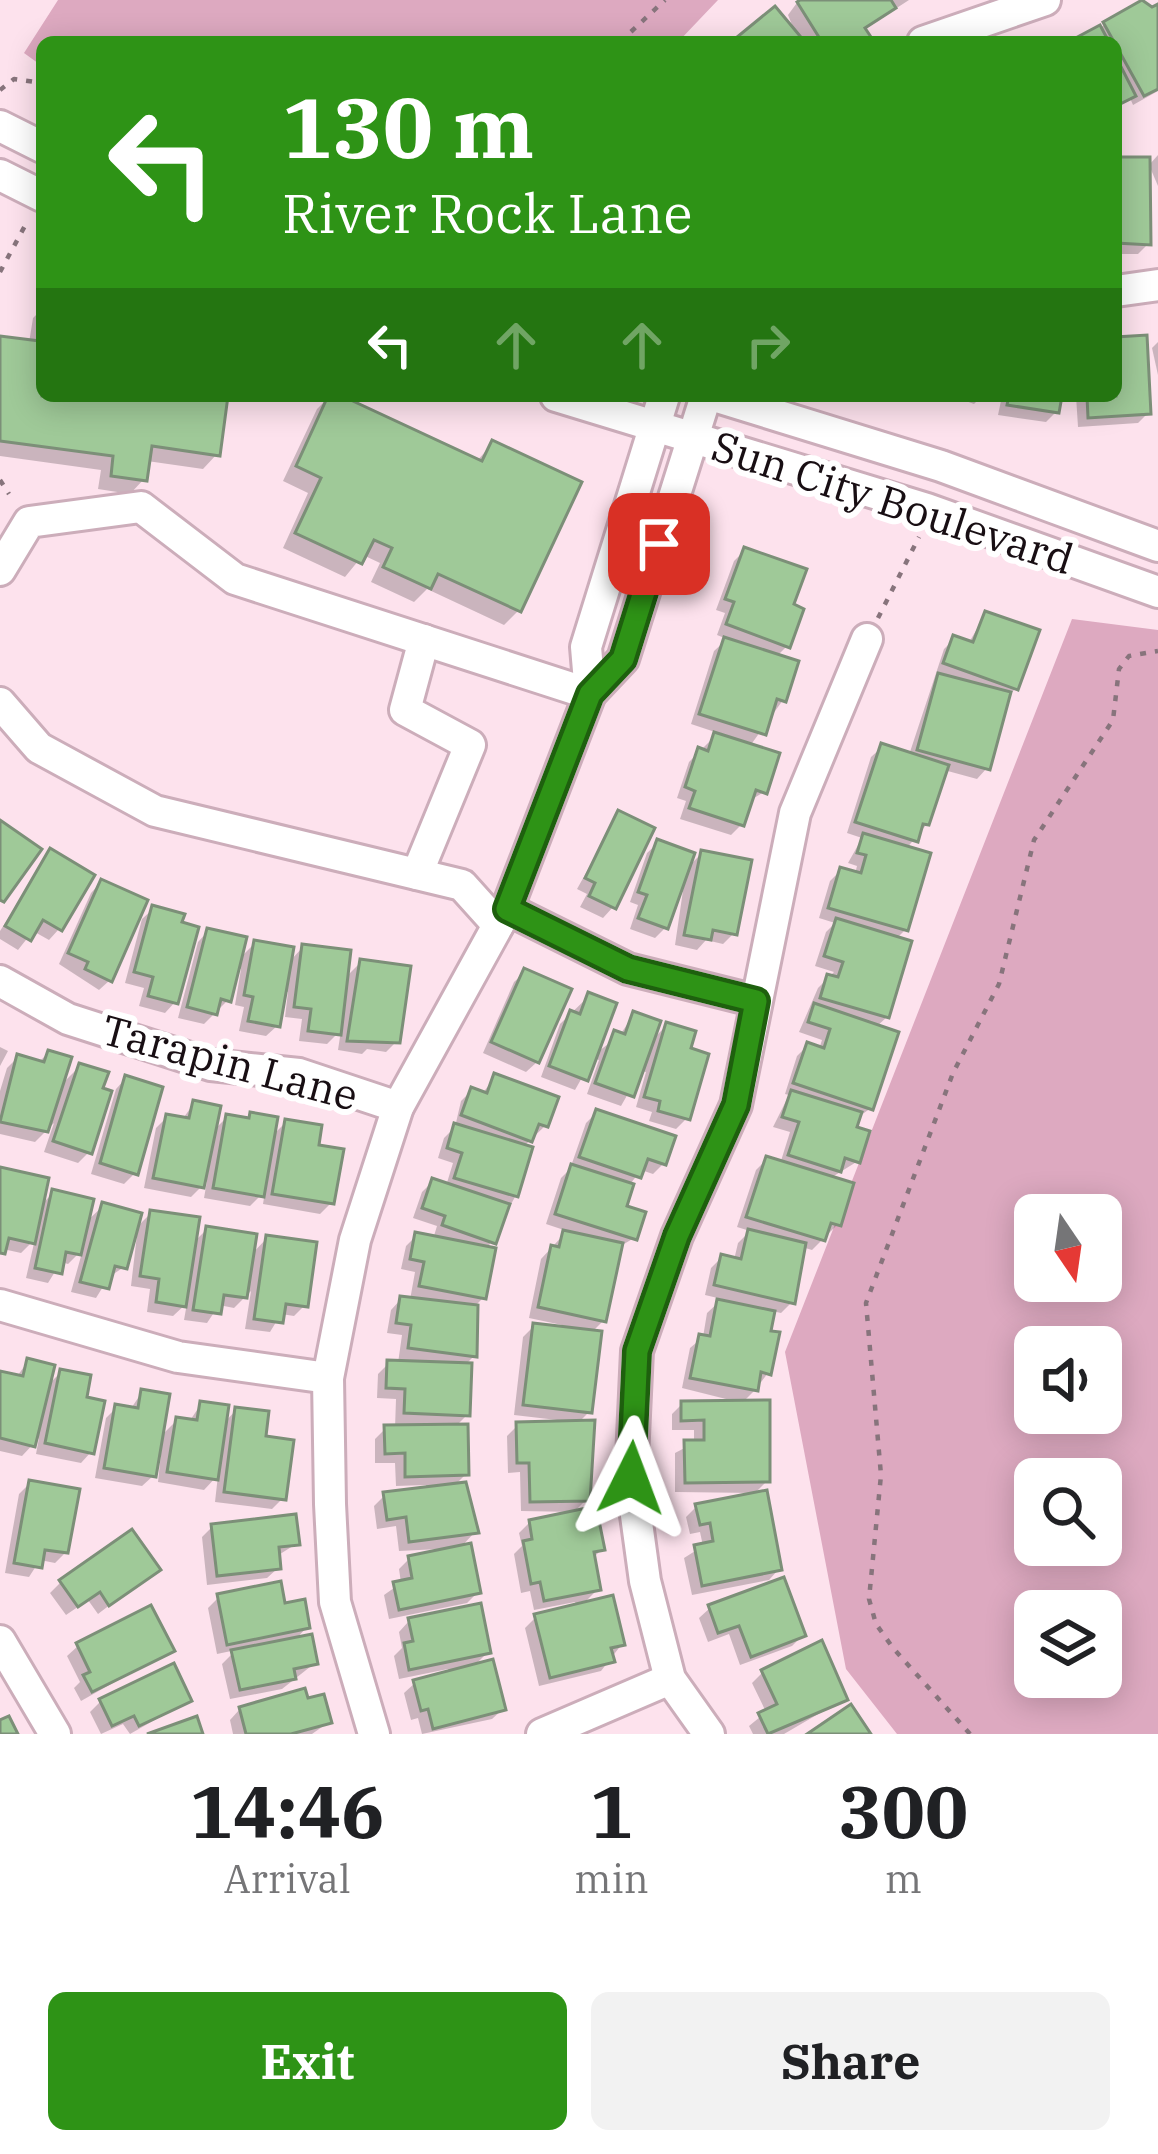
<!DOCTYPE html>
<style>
body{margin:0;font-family:"IBM Plex Serif",serif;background:#f2f2f2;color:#202124;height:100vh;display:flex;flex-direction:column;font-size:45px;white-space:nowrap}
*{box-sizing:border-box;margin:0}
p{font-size:39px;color:#757577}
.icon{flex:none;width:66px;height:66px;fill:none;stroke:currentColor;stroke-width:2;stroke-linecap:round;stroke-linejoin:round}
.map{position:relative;height:1734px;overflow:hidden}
.details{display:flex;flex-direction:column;background:#fff;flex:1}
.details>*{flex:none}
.top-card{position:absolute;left:36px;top:36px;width:1086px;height:366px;border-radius:18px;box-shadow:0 6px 30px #0003;background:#2e9316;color:#fff;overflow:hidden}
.needle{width:78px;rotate:167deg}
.controls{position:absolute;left:1014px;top:1194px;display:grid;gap:24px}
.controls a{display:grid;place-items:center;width:108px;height:108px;border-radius:18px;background:#fff;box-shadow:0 6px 30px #0003;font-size:60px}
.pin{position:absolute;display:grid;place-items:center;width:102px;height:102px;color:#fff;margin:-51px;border-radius:24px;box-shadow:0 6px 18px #0006}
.me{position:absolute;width:132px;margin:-66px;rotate:3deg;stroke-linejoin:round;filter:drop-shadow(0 0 9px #0008)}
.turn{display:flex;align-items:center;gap:42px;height:252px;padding:0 48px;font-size:54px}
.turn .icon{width:156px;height:156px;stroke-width:2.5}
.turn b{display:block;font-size:84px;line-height:102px}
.lanes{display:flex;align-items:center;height:114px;padding:0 48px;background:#0003;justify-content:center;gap:60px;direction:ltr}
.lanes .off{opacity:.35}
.eta{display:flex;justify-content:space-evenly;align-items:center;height:204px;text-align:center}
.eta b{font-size:72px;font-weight:700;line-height:84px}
.cta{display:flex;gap:24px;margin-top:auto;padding:24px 48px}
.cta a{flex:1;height:138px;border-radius:18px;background:#2e9316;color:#fff;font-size:48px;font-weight:700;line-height:138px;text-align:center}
.cta a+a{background:#f2f2f2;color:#202124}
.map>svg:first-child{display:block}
.green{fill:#dda9c0;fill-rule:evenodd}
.shadow{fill:#0003}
.building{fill:#9fc998;stroke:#7c8f78;stroke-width:3}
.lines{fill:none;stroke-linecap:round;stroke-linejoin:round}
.minor-casing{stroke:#ccadba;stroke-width:36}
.path{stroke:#87747c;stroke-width:4.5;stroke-dasharray:6 9;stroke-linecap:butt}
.minor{stroke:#fff;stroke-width:30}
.route-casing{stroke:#1e600e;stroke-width:30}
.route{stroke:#2e9316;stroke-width:21}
.labels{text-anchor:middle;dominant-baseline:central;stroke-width:12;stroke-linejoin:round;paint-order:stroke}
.street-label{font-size:42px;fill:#180e13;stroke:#fff}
</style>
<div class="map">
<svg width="1158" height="1734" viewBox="0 0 1158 1734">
<rect width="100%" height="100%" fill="#fde2ed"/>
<g class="green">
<path d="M58,0H718L678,42H42V66L24,53Z"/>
<path d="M1072,619L1158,630V1734H897L846,1669L785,1352ZM1035,1215H1101V1281H1035ZM1035,1347H1101V1413H1035ZM1035,1479H1101V1545H1035ZM1035,1611H1101V1677H1035Z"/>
</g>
<g class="shadow">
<path d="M799,0H909L863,30L862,42H735L797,37L788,15Z"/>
<path d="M1146,2L1151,11L1158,8V91L1133,105L1130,98L1116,109V42H1074Z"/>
<path d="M1158,155V186L1149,165Z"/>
<path d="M1116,160L1148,244L1138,254H1116Z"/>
<path d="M42,309V396H225L217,454L203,469L147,461L144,479L130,494L98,489L101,470L0,456V339L29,343L33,318Z"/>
<path d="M1116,340L1148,413L1138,423L1078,427L1076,396H1116Z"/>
<path d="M1158,342V375L1152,348Z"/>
<path d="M330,396L476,462L493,443L519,610L504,625L427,589L414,602L371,582L380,563L363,555L345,577L283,548L308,493L283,481L317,409Z"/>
<path d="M952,396H982L974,404Z"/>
<path d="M1002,396H1059L1056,412L1046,422L998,415Z"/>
<path d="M745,550L790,606L787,646L776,657L783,700L750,746L764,792L749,801L742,824L731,835L680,819L686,801L677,798L689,762L718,733L691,724L714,651L727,639L717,635L725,613L716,610L734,561Z"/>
<path d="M986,614L1015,689L1006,698L987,768L977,779L944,770L927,824L906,849L905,930L896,939L887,1017L876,1027L871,1108L857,1118L853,1129L858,1161L829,1179L838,1224L812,1250L802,1247L792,1302L781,1313L772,1311L768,1373L755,1390L742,1403L682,1388L690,1348L703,1337L707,1313L722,1299L705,1295L711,1268L722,1257L734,1260L738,1243L750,1231L737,1227L756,1170L767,1159L780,1164L790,1132L773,1127L789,1095L785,1094L797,1056L808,1045L819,1049L822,1040L799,1032L818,988L834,972L815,966L826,932L835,923L819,918L830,881L841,870L855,874L857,866L848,863L862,838L847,833L871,757L882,747L909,755L944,649L954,639L968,644Z"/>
<path d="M619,814L613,907L603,918L580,907L587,894L577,889Z"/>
<path d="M658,843L687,868L702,853L734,933L723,944L706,940L697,950L675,945L686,870L665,928L655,938L630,929L638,905L630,902L647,853Z"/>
<path d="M51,852L91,876L59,929L49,940L33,931L18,950L0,939V931Z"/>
<path d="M101,882L110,980L99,990L59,964L91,893Z"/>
<path d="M153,909L175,1002L165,1013L139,1006L144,988L125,983L142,919Z"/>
<path d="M208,931L239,959L255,943L289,962L303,947L345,978L361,962L397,1041L386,1052L367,1049L362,1054L338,1050L341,1030L327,1044L299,1041L302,1019L285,1017L288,992L283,991L277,1026L266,1036L239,1031L244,1007L235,1005L241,969L237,968L228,1000L204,1024L178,1018L198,942Z"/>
<path d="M525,972L537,1062L526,1072L483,1053L514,982Z"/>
<path d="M589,996L595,1054L620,1035L634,1014L651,1041L666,1026L687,1051V1118L676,1129L649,1121L652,1112L636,1107L646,1072L641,1071L621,1106L587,1094L599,1060L593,1058L575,1090L541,1077L560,1024Z"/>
<path d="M0,1047L8,1051L0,1066Z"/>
<path d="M48,1053L60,1086L80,1066L89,1152L78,1163L44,1152L54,1123L35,1142L0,1134V1091L7,1068L18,1057L38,1063Z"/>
<path d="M495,1077L545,1126L523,1147L516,1195L487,1249L483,1298L475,1306L474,1356L464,1366L467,1415L455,1427L466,1474L454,1486L475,1532L460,1548L399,1551L396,1526L377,1529L374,1506L385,1495L426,1490V1485L396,1486L395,1463H375V1439L386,1428H395L396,1399L377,1398L378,1374L389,1363H398L402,1335L387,1333L391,1310L401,1299L410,1300L415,1272L401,1269L406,1246L416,1236L433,1239L437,1226L413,1218L422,1192L433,1181L446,1186L453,1163L438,1158L444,1138L455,1127L461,1101L472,1090L482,1094Z"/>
<path d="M126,1078L135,1173L124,1184L91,1174L116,1089Z"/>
<path d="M194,1103L213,1131L227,1117L271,1137L286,1122L315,1147L331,1203L320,1214L263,1204L265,1191L250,1206L204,1198L207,1181L191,1197L144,1188L156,1128L167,1117L182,1120Z"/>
<path d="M597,1112L664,1163L653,1174L641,1170L631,1183L623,1208L634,1238L619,1247L603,1321L591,1333L589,1412L578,1423H592L587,1499L574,1512L521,1511L520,1472L508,1473L507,1436L518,1425L557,1420L514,1415L523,1337L534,1326L561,1329L562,1325L529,1318L541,1259L567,1231L546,1224L561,1178L570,1169L586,1123Z"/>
<path d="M0,1170L40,1206L53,1193L85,1223L103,1206L124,1267L109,1277L96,1298L71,1292L83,1249L68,1264L61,1262L48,1283L26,1278L35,1239L21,1253L3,1249L0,1255Z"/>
<path d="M151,1213L193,1243L207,1229L251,1255L267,1238L305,1305L294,1316L281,1314L270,1332L245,1329L251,1291L234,1308L219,1305L207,1323L184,1320L187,1303L173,1316L147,1312L150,1289L131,1286L138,1226Z"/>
<path d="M28,1361L46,1387L61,1372L83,1400L91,1452L81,1463L36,1454L39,1438L22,1456L0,1451V1374L16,1378Z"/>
<path d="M142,1392L153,1476L142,1486L95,1478L106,1418L116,1408L130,1410Z"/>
<path d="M767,1403V1481L755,1493L675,1492V1453L694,1443V1430H672V1414L682,1404Z"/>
<path d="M201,1404L224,1423L236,1410L263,1439L283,1498L272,1509L215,1502L218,1475L204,1490L158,1482L163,1434L177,1420L189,1422Z"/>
<path d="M30,1483L66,1552L55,1563L40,1560L29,1577L5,1573L19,1494Z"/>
<path d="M697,1506L779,1569L769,1580L692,1595L684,1558L703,1546L700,1532L690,1534L686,1517Z"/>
<path d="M530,1522L602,1549L592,1559L598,1589L581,1606L622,1644L601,1671L539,1686L525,1628L536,1617L577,1607L575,1602L534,1610L530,1591L521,1593L514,1554L522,1546L519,1533Z"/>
<path d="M213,1526L296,1544L277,1556L278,1568L267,1578L207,1585L202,1537Z"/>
<path d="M409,1559L478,1592L467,1603L389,1619L384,1595L401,1583L399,1569Z"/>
<path d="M157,1569L98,1614L88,1600L66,1615L50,1593L61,1582Z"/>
<path d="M219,1597L283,1607L307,1627L294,1641L315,1663L282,1689L230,1699L222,1664L236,1650L217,1654L208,1608Z"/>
<path d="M710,1608L802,1636L792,1646L740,1665L729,1634L708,1642L699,1618Z"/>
<path d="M409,1621L488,1652L472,1668L503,1709L492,1719L422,1734L418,1718L411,1720L404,1693L415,1683L450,1674L448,1669L399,1679L394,1656L402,1648L399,1632Z"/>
<path d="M78,1646L171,1650L81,1701L74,1688L80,1682L67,1656Z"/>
<path d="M762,1673L844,1699L784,1734H753L749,1726L766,1712L752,1683Z"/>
<path d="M101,1701H188L130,1734L123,1724L101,1734L90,1712Z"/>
<path d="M240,1709L329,1722L312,1734H233L230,1720Z"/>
</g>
<g class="building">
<path d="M800,0H891L896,8L865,28L871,37L863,42H822L797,2Z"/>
<path d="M1142,0L1152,7L1158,4V89L1144,96L1103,22Z"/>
<path d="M775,6L805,42H731Z"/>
<path d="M1100,25L1109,42H1068Z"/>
<path d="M1116,57L1136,96L1116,106Z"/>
<path d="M1116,157H1150L1151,245L1116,243Z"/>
<path d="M42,330V396H228L220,456L152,446L147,481L111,476L113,456L0,441V336L40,341Z"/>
<path d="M1147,335L1151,414L1088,418L1087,396H1116V337Z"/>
<path d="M328,396H342L482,461L492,440L582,482L521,612L438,574L431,589L383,567L392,548L374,540L362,564L295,533L321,478L296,466Z"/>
<path d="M1009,396H1062L1059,413L1007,405Z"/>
<path d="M744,547L807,569L794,604L804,609L790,648L726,624L734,602L725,599Z"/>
<path d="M985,611L1040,630L1018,690L943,663L953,635L973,642Z"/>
<path d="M724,637L799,661L786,702L777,699L766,735L699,714Z"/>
<path d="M938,673L1011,692L990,770L917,750Z"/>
<path d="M714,732L780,753L767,794L756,790L744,826L689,808L695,791L685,787L698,747L708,751Z"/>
<path d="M881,743L949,765L929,825L923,824L918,842L855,822Z"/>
<path d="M618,810L655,828L616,909L589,896L595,883L585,878Z"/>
<path d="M0,820L42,849L4,902L0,900Z"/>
<path d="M863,833L931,853L908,931L828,908L840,867L861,873L866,855L857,853Z"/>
<path d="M657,839L695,853L668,929L638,918L647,895L638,892Z"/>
<path d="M50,848L95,875L62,931L43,920L31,941L5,926Z"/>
<path d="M701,850L752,860L737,935L713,930L711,940L684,935Z"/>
<path d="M101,879L148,900L112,982L85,969L88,962L68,953Z"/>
<path d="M152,905L185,914L182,922L199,927L178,1004L148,996L153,977L134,972Z"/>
<path d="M836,918L912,941L889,1018L820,998L827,974L838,977L843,962L824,956Z"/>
<path d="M207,928L247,937L231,1002L221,999L217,1015L187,1007Z"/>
<path d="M254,940L294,947L280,1027L248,1021L253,997L244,995Z"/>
<path d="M302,944L351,950L341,1035L308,1031L311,1009L294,1007Z"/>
<path d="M360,959L411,966L400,1043L347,1041Z"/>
<path d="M524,968L572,989L539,1063L491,1042Z"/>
<path d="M588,992L617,1003L588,1081L549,1066L570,1010L580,1014Z"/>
<path d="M814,1003L899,1032L873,1110L793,1083L807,1042L824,1048L830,1029L808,1022Z"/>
<path d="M633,1011L661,1021L634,1097L595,1083L614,1030L625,1034Z"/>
<path d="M666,1022L696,1031L691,1048L709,1054L690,1120L658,1111L660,1101L644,1097Z"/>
<path d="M48,1050L72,1057L48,1132L0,1122L17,1054L44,1062Z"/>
<path d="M79,1063L109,1072L103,1088L112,1091L92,1154L53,1141Z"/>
<path d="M494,1073L559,1097L548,1127L539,1124L532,1142L461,1115L471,1087L487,1093Z"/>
<path d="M125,1075L163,1087L138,1175L100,1163Z"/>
<path d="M791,1090L862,1112L857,1127L870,1131L860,1163L845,1158L841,1172L788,1155L799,1122L782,1117Z"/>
<path d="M193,1100L221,1106L204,1188L153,1178L166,1114L189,1118Z"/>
<path d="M596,1109L676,1136L666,1165L648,1159L641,1178L579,1157Z"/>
<path d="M250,1112L278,1117L264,1197L213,1188L226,1114L249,1118Z"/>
<path d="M285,1119L322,1125L319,1145L344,1149L334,1204L272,1194Z"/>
<path d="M454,1123L533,1147L518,1197L454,1178L462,1153L447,1148Z"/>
<path d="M766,1156L854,1183L841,1226L831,1223L825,1241L746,1217Z"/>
<path d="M571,1164L634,1184L627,1206L646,1212L637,1240L555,1214Z"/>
<path d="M0,1167L49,1178L35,1244L9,1238L5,1254L0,1253Z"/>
<path d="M432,1178L510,1204L496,1244L442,1225L445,1216L422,1208Z"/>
<path d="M52,1189L94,1199L81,1255L66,1252L62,1274L35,1268Z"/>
<path d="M102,1202L142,1213L127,1269L115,1266L109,1289L80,1282Z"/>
<path d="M150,1210L200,1217L186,1307L156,1302L159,1279L140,1276Z"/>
<path d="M206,1226L257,1234L247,1298L224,1295L221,1314L193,1310Z"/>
<path d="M748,1229L806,1243L795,1304L714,1285L721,1254L741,1259Z"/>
<path d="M563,1230L623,1243L606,1322L538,1307L551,1245L559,1247Z"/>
<path d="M415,1232L496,1248L486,1299L419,1286L424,1262L410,1259Z"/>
<path d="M266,1235L317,1242L308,1307L286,1304L283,1323L254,1319Z"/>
<path d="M400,1296L478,1305L477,1357L408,1348L411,1325L396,1323Z"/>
<path d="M717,1299L775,1311L771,1331L780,1332L771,1375L761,1372L758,1391L690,1378L699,1334L710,1336Z"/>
<path d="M533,1323L602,1331L592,1413L523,1405Z"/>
<path d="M27,1358L55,1365L35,1447L0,1438V1371L23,1376Z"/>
<path d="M387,1360L472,1363L470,1416L404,1413L405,1389L386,1388Z"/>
<path d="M60,1369L91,1375L87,1397L105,1401L94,1454L45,1443Z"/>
<path d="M141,1389L170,1394L156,1477L104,1468L115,1404L138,1408Z"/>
<path d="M770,1400V1482L685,1483L684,1440H704V1420L681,1421V1401Z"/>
<path d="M200,1401L229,1405L218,1480L167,1472L176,1417L197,1420Z"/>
<path d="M235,1407L269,1411L266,1436L294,1440L286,1500L224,1492Z"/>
<path d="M595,1420L590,1501L530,1502L529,1463H517L516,1422Z"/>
<path d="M468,1424L469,1475L405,1477V1453L385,1454L384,1425Z"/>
<path d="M29,1480L80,1489L68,1553L45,1550L42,1568L14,1563Z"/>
<path d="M466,1482L479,1533L409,1542L406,1517L387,1520L383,1492Z"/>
<path d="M767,1490L782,1570L702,1586L694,1545L713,1541L710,1523L700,1525L695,1504Z"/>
<path d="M596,1506L605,1550L594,1552L601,1590L544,1601L540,1582L531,1584L523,1541L532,1539L529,1520Z"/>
<path d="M296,1514L300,1545L279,1547L281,1569L217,1576L211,1524Z"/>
<path d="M132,1529L161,1570L109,1606L100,1592L78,1607L59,1580Z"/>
<path d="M471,1543L481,1593L399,1610L393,1582L412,1578L408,1556Z"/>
<path d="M784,1577L806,1636L751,1657L739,1626L718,1633L708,1605Z"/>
<path d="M281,1581L285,1603L305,1599L310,1628L227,1645L217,1594Z"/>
<path d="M613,1595L625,1645L611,1648L615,1662L550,1678L534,1614Z"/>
<path d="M481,1603L491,1653L409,1670L404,1643L413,1641L408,1618Z"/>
<path d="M151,1605L175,1651L92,1692L83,1675L90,1672L76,1643Z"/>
<path d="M312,1634L318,1664L294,1669L296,1679L240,1690L231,1650Z"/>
<path d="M822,1640L848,1700L768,1734L758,1713L777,1704L761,1670Z"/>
<path d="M493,1659L506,1710L433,1729L428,1709L421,1711L413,1680Z"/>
<path d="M174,1663L192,1701L139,1726L134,1716L112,1726L99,1699Z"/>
<path d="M305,1688L308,1698L324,1694L332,1723L291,1734H246L239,1707Z"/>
<path d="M851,1704L871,1734H807Z"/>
<path d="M9,1716L18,1734H0V1720Z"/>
<path d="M197,1716L203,1734H147Z"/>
</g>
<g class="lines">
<g class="minor-casing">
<g id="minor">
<path d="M923,42L1045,0"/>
<path d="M0,126L42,147"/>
<path d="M0,175L42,196"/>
<path d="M1116,291L1158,285"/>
<path d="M556,396L927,509L1158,592"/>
<path d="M714,396L941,466L1158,546"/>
<path d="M0,570L29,522L141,507L235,579L590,694"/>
<path d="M590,694L586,647L664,396"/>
<path d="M0,703L39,748L155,811L462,885L498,925"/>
<path d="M417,874L470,745L405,710L424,640"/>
<path d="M507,909L628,969L756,1001"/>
<path d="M0,981L68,1019L211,1065L299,1074L398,1107"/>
<path d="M0,1305L178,1357L328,1378"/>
<path d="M0,1641L55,1734"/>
<path d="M374,1734L335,1602L330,1504L328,1378L355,1240L398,1107L507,909L590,694L623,659L706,396"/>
<path d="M542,1734L670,1679"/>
<path d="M709,1734L670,1679L645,1581L631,1479L637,1351L677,1236L736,1105L795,813L867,639"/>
</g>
</g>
<g class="path">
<path d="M620,42L665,0"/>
<path d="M0,90L14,79L42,83"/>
<path d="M0,272L27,222"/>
<path d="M0,480L9,494"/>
<path d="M878,618L919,537"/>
<path d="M970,1734L893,1648L876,1624L869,1599L881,1475L866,1303L953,1073L999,984L1034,840L1113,720L1119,669L1129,656L1158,651"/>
</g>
<use href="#minor" class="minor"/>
</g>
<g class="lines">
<g class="route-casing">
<path id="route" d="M631,1478L637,1351L677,1236L736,1105L756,1001L628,969L507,909L590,694L623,659L659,544"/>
</g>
<use href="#route" class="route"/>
</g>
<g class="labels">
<g class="street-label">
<text transform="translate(893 502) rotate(18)">Sun City Boulevard</text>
<text transform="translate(230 1062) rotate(15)">Tarapin Lane</text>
</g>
</g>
</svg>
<div class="controls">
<a><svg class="needle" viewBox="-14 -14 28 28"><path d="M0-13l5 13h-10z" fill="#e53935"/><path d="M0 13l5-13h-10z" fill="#757577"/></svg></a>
<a><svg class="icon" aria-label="sound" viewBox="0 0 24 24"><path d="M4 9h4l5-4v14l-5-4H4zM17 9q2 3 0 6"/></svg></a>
<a><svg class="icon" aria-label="search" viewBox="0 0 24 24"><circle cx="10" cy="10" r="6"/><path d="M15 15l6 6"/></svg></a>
<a><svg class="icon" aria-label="layers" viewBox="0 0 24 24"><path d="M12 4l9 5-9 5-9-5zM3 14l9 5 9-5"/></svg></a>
</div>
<div class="pin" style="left:659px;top:544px;background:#d93025"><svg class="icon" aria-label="arrive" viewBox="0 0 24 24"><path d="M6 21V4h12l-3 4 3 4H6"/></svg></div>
<svg class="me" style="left:631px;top:1478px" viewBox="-20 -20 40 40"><path d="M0-17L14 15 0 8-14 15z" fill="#2e9316" stroke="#fff" stroke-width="4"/></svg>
<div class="top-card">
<div class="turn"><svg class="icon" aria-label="left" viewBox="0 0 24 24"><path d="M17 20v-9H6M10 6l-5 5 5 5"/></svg><div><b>130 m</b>River Rock Lane</div></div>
<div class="lanes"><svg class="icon" aria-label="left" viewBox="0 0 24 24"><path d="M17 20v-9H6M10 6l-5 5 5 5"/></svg><svg class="icon off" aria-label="ahead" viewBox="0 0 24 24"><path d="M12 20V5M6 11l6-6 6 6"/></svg><svg class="icon off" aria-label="ahead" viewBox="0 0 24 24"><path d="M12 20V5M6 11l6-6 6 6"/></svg><svg class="icon off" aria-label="right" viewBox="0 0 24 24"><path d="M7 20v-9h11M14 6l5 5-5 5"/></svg></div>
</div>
</div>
<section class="details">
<div class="eta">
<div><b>14:46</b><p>Arrival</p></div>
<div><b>1</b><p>min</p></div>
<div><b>300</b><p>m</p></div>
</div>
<div class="cta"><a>Exit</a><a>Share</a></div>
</section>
